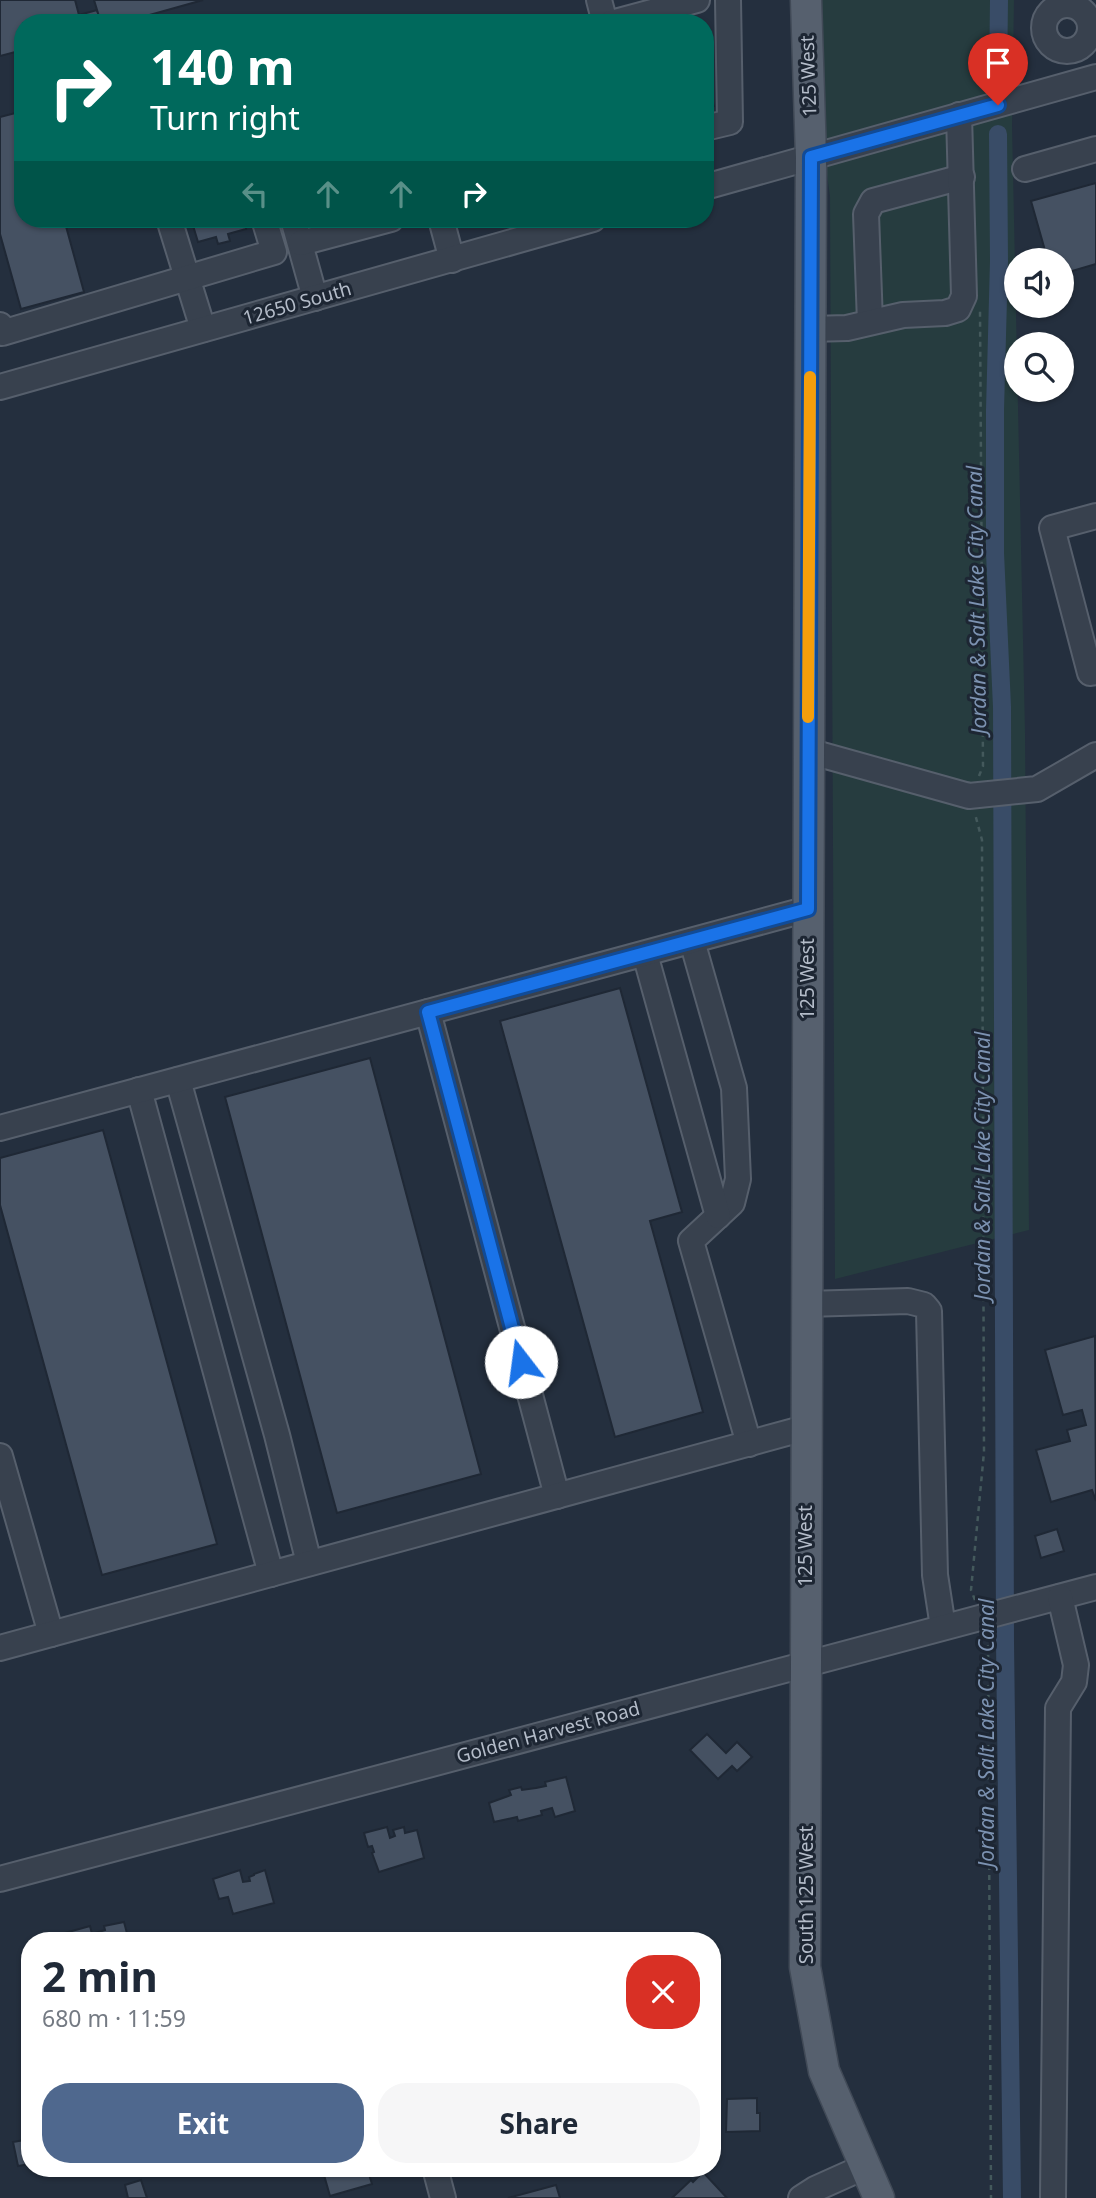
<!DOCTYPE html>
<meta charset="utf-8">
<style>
body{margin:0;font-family:"Noto Sans",sans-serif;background:#f6f6f7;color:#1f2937;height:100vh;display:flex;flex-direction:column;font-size:26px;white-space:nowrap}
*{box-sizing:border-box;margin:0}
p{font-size:23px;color:#747a83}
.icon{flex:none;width:38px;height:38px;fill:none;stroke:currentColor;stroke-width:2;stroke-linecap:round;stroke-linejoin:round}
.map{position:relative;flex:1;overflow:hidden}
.side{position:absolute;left:21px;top:1932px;width:700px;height:245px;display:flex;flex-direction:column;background:#fff;border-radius:28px;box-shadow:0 2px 5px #0004}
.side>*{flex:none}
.top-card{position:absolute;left:14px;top:14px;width:700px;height:214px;border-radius:28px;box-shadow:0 2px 5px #0004;background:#00695c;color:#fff;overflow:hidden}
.buttons{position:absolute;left:1004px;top:248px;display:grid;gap:14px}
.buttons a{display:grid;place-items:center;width:70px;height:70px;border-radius:50%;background:#fff;box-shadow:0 2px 5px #0004;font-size:35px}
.pin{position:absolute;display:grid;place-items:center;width:60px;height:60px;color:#fff;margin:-72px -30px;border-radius:50% 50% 50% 0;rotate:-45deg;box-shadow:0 0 7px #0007}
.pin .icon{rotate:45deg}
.me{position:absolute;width:77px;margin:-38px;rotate:345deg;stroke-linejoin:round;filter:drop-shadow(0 0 5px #0008)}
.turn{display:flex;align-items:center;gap:24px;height:147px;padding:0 21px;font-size:32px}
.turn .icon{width:91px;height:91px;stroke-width:2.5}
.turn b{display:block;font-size:49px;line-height:60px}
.lanes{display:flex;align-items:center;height:66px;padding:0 21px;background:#0003;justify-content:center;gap:35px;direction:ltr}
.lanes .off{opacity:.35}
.round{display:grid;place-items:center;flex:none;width:74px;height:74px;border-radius:28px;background:#f6f6f7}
.head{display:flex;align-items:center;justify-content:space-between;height:119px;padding:0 21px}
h1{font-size:42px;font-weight:700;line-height:52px}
.action{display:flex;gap:14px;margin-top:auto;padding:14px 21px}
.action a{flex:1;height:80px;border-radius:28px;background:#4f688e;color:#fff;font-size:28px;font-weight:700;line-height:80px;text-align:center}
.action a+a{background:#f6f6f7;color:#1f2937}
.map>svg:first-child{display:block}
.green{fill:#263c3f}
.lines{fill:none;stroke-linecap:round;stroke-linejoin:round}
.canal{stroke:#394c67;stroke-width:18}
.building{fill:#455162;stroke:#1f2835;stroke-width:2}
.minor-casing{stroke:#565f6c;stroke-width:28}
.major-casing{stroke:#414a57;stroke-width:33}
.path{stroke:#44595c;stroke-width:2.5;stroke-dasharray:5 5;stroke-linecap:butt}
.minor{stroke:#38414e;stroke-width:24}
.major{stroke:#56606e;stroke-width:30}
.route-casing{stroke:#114b97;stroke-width:18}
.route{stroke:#1a73e8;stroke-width:12}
.slow{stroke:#f59e0b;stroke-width:12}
.labels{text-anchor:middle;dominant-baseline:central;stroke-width:6;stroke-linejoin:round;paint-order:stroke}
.street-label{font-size:19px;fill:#b4bcc9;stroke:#1d2633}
.water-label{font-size:21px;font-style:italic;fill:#7c92b1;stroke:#1d2633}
</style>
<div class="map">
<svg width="1096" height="2198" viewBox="0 0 1096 2198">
<rect width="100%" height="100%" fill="#242f3e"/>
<path class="green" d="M815,0H1014L1012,126L1025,733L1029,1230L835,1279L830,196L817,104Z"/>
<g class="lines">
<g class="canal">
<path d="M998,83L999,0"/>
<path d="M998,134L999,261L995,410V553L1002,707L1005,1642L1012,2198"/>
</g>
</g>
<g class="building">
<path d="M0,0H75L79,15L97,10L101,23H23V50L0,56Z"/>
<path d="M94,0H203L121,23H101Z"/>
<path d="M688,16L690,23H663Z"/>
<path d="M705,76L714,106L705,109Z"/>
<path d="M23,111V219H64L84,292L21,309L0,234V117Z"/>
<path d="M1096,183V264L1062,274V261H1048L1031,201Z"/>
<path d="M191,219H244L246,229L228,234L230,241L218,244L216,237L198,242Z"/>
<path d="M620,988L682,1212L650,1221L703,1412L615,1437L500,1021Z"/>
<path d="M370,1058L481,1474L337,1513L225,1097Z"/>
<path d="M103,1130L217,1544L102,1575L0,1205V1158Z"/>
<path d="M1095,1336L1096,1501L1092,1490L1051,1502L1036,1450L1070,1441L1067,1430L1086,1425L1082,1410L1063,1415L1045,1350Z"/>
<path d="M1057,1529L1064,1551L1041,1558L1035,1536Z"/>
<path d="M707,1734L726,1753L737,1742L752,1757L737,1771L732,1766L718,1779L690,1750Z"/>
<path d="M566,1777L575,1811L555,1817L552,1808L541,1811L542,1815L518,1821L517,1817L494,1822L489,1803L511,1795L509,1790L521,1787L522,1790L536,1788L546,1786L545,1782Z"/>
<path d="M387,1827L390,1838L395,1836L393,1830L404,1827L405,1833L417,1830L424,1858L379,1872L372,1853L374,1852L372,1846L368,1847L364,1833Z"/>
<path d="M240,1870L243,1882L250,1881L249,1877L254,1875V1874L265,1870L274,1903L233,1914L228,1897L219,1899L213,1879Z"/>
<path d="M124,1922L129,1941H62L61,1934L90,1926L92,1934L105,1930L104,1926Z"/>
<path d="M757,2098V2113H760V2131L726,2132L727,2099Z"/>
<path d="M30,2139V2164L18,2166L13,2142Z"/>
<path d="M322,2168H367L372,2184L330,2196Z"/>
<path d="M703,2172L727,2198H672L691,2180L693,2182Z"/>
<path d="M141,2180L147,2198H128L125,2185Z"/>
<path d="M556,2185L560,2198H508Z"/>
</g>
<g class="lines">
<g class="minor-casing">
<g id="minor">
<path d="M599,0L605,23"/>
<circle cx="1067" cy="28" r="23"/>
<path d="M611,23L697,0"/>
<path d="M705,128L730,122L728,0"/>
<path d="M1025,169L1096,149"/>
<path d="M705,187L1096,77"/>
<path d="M169,219L203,329"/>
<path d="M293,219L315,298"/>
<path d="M441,219L452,260"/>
<path d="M301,243L391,219"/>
<path d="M870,322L866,214L873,201L962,177"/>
<path d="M0,325L2,333L274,252L264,219"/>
<path d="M810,329L847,328L903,315L945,313L958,309L964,296L959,115"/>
<path d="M0,387L593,219"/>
<path d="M1096,516L1052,528L1090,673L1096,672"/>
<path d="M808,751L969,796L1037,789L1096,755"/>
<path d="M692,941L734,1088L738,1179L732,1203L691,1241L749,1444"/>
<path d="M645,954L718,1216"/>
<path d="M428,1012L557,1496"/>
<path d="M178,1080L277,1435L309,1563"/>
<path d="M139,1090L271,1574"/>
<path d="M0,1128L808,909"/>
<path d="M806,1304L908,1301L924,1305L929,1311L935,1575L943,1627"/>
<path d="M0,1456L51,1634"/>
<path d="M0,1648L805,1428"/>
<path d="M0,1879L1096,1587"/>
<path d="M435,2168L443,2198"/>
<path d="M801,2198L815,2189L864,2167"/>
<path d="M1053,2198L1058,1708L1074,1682L1076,1665L1060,1597"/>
</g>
</g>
<g class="major-casing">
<path id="major" d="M806,0L811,157L805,1967L824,2071L879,2198"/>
</g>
<g class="path">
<path d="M979,776L983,766L980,311"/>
<path d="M975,1600L971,1590L984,1452L982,840L975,814"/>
<path d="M988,1635L991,2198"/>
</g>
<use href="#minor" class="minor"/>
<use href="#major" class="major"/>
</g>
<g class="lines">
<g class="route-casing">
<path id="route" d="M521,1362L428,1012L808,909L811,157L998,105"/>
</g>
<use href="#route" class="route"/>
<path class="slow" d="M808,717L810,377"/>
</g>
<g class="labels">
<g class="street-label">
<text transform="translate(808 76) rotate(-92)">125 West</text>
<text transform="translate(297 303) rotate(-16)">12650 South</text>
<text transform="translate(807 979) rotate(-90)">125 West</text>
<text transform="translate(805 1546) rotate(-90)">125 West</text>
<text transform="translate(548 1732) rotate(-15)">Golden Harvest Road</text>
<text transform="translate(806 1895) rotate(-90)">South 125 West</text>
</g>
<g class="water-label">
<text transform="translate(976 600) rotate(-91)">Jordan &amp; Salt Lake City Canal</text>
<text transform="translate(982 1166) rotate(-90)">Jordan &amp; Salt Lake City Canal</text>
<text transform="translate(986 1733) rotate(-90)">Jordan &amp; Salt Lake City Canal</text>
</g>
</g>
</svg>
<div class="buttons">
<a><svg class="icon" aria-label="sound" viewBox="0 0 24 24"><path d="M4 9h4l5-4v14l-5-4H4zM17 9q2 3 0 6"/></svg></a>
<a><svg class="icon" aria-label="search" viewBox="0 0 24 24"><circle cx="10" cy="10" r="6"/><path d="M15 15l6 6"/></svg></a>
</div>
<div class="pin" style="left:998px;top:105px;background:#d93025"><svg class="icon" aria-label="arrive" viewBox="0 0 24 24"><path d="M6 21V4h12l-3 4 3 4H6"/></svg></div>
<svg class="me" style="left:521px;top:1362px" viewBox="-20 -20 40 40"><circle r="19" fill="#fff"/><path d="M0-13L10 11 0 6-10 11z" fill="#1a73e8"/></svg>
<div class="top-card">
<div class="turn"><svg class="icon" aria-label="right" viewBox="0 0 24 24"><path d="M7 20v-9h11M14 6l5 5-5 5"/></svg><div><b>140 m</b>Turn right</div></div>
<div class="lanes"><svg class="icon off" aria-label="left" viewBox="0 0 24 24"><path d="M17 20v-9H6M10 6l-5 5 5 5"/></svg><svg class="icon off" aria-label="ahead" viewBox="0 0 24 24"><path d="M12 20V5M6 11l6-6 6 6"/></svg><svg class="icon off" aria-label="ahead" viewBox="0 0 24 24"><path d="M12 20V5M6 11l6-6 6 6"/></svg><svg class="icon" aria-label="right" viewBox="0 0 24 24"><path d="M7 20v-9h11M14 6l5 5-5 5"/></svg></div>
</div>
<section class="side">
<div class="head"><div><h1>2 min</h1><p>680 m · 11:59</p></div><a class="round" style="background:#d93025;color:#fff"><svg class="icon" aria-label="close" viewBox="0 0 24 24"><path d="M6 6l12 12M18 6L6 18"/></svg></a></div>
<div class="action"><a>Exit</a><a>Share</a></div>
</section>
</div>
